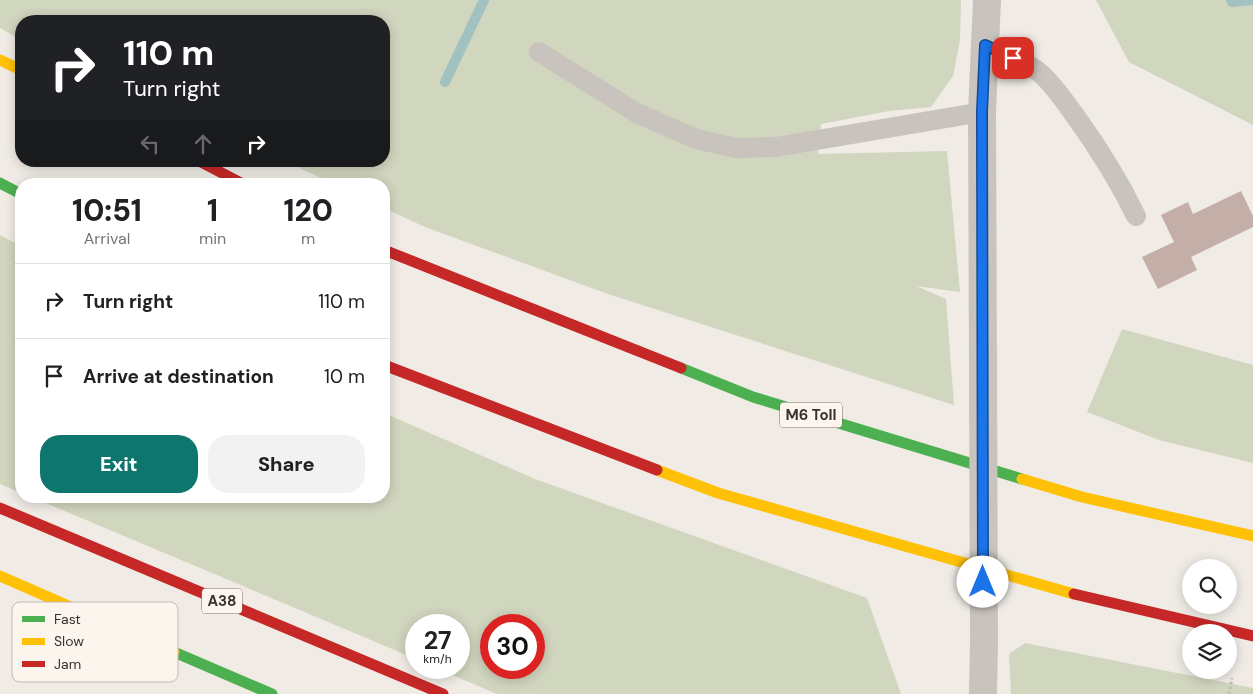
<!DOCTYPE html>
<style>
body{margin:0;font-family:"DM Sans",sans-serif;background:#f2f2f2;color:#202124;height:100vh;display:flex;flex-direction:column;font-size:19px;white-space:nowrap}
*{box-sizing:border-box;margin:0}
p{font-size:16px;color:#757577}
.icon{flex:none;width:28px;height:28px;fill:none;stroke:currentColor;stroke-width:2;stroke-linecap:round;stroke-linejoin:round}
.map{position:relative;flex:1;overflow:hidden}
.sheet{position:absolute;left:15px;top:178px;width:375px;height:325px;display:flex;flex-direction:column;background:#fff;border-radius:20px;box-shadow:0 2px 12px #0003}
.sheet>*{flex:none}
.banner{position:absolute;left:15px;top:15px;width:375px;height:152px;border-radius:20px;box-shadow:0 2px 12px #0003;background:#202124;color:#fff;overflow:hidden}
.buttons{position:absolute;left:1182px;top:559px;display:grid;gap:10px}
.buttons a{display:grid;place-items:center;width:55px;height:55px;border-radius:50%;background:#fff;box-shadow:0 2px 12px #0003;font-size:25px}
.speed{position:absolute;left:405px;top:614px;display:flex;gap:10px;font-size:25px;font-weight:700;text-align:center}
.speed>*{display:grid;place-content:center;width:65px;height:65px;border-radius:50%;background:#fff;box-shadow:0 2px 12px #0003;line-height:1}
.speed small{font-size:12px;font-weight:400}
.speed .limit{border:8px solid #d22;background:#fff;color:#111}
.pin{position:absolute;display:grid;place-items:center;width:42px;height:42px;color:#fff;margin:-21px;border-radius:10px;box-shadow:0 2px 8px #0006}
.me{position:absolute;width:55px;margin:-28px;rotate:0deg;stroke-linejoin:round;filter:drop-shadow(0 0 4px #0008)}
.turn{display:flex;align-items:center;gap:18px;height:105px;padding:0 25px;font-size:22px}
.turn .icon{width:65px;height:65px;stroke-width:2.5}
.turn b{display:block;font-size:35px;line-height:42px}
.lanes{display:flex;align-items:center;height:48px;padding:0 25px;background:#0003;justify-content:center;gap:25px;direction:ltr}
.lanes .off{opacity:.35}
.eta{display:flex;justify-content:space-evenly;align-items:center;height:85px;text-align:center}
.eta b{font-size:30px;font-weight:800;line-height:35px}
.button{display:flex;gap:10px;margin-top:auto;padding:10px 25px}
.button a{flex:1;height:58px;border-radius:20px;background:#0f766e;color:#fff;font-size:20px;font-weight:800;line-height:58px;text-align:center}
.button a+a{background:#f2f2f2;color:#202124}
ul{padding:0;list-style:none}
li{display:flex;align-items:center;gap:15px;height:75px;padding:0 25px;border-top:1px solid #e0e0e0}
li div{flex:1}
li b{display:block;font-size:19px}
li em{font-style:normal}
.map>svg:first-child{display:block}
.green{fill:#d1d6bf;fill-rule:evenodd}
.lines{fill:none;stroke-linecap:round;stroke-linejoin:round}
.stream{stroke:#a1c2c1;stroke-width:10}
.building{fill:#c3afa7}
.path{stroke:#c2bbb6;stroke-width:3;stroke-dasharray:2.5 2.5;stroke-linecap:butt}
.lane{stroke:#c9c3be;stroke-width:20}
.street{stroke:#c9c3be;stroke-width:28}
.fast{stroke:#4caf50;stroke-width:11}
.slow{stroke:#ffc107;stroke-width:11}
.jam{stroke:#c62828;stroke-width:11}
.street-bridge{stroke:#c9c3be;stroke-width:28}
.route-casing{stroke:#114b97;stroke-width:12}
.route{stroke:#1a73e8;stroke-width:9}
.labels{text-anchor:middle;dominant-baseline:central;stroke-width:5;stroke-linejoin:round;paint-order:stroke}
.shield{fill:#fbf5ee;stroke:#756b66;stroke-width:1}
.shield-label{font-size:15px;font-weight:bold;fill:#3b302b}
.key{fill:#fbf5ee;stroke:#c1bab4;stroke-width:1}
.key-label{font-size:14px;fill:#3b302b}
</style>
<div class="map">
<svg width="1253" height="694" viewBox="0 0 1253 694">
<rect width="100%" height="100%" fill="#f0ebe5"/>
<g class="green">
<path d="M0,0H961L960,40L953,76L931,107L889,111L821,124L818,154L947,151L960,292L916,286L946,299L954,405L608,294L425,227L384,208V184H333L285,161H384V21H21V40L0,28Z"/>
<path d="M1096,0H1253V125L1129,62Z"/>
<path d="M0,235L21,246V493L0,484Z"/>
<path d="M1122,329L1253,365V463L1159,440L1087,412Z"/>
<path d="M384,413L535,479L867,598L901,694H497L436,668H459V625H416V659L29,496H384ZM491,625H534V668H491Z"/>
<path d="M1025,643L1253,688V694H1011L1009,654Z"/>
</g>
<g class="lines">
<g class="stream">
<path d="M1231,0L1232,2L1253,0"/>
<path d="M445,82L484,0"/>
</g>
</g>
<path class="building" d="M1241,191L1253,216V227L1191,257L1197,270L1158,289L1142,257L1174,242L1161,215L1188,202L1193,214Z"/>
<g class="lines">
<path class="path" d="M1229,694L1232,678"/>
<g class="lane">
<path d="M985,45C1002,53 1025,60 1040,73C1054,85 1065,102 1076,117C1099,149 1119,181 1136,216"/>
<path d="M539,52L637,113L696,139L736,148L776,147L982,112"/>
</g>
<g class="street">
<path d="M983,365L982,112L987,0"/>
<path d="M983,694L984,641"/>
</g>
<g class="fast">
<path d="M0,183L21,194"/>
<path d="M681,368L753,397L1022,479"/>
<path d="M174,652L272,694"/>
</g>
<g class="slow">
<path d="M0,60L21,70"/>
<path d="M657,470L718,493L1074,594"/>
<path d="M1022,479L1082,497L1253,536"/>
<path d="M0,576L174,652"/>
</g>
<g class="jam">
<path d="M199,161L243,184"/>
<path d="M384,250L681,368"/>
<path d="M384,365L657,470"/>
<path d="M0,508L443,694"/>
<path d="M1074,594L1253,636"/>
</g>
<path class="street-bridge" d="M983,365L984,641"/>
</g>
<g class="lines">
<g class="route-casing">
<path id="route" d="M983,582L982,112L985,45L1013,58"/>
</g>
<use href="#route" class="route"/>
</g>
<g class="labels">
<g class="shield">
<rect x="780" y="402.5" width="62" height="25" rx="4"/>
<rect x="202" y="588.5" width="40" height="25" rx="4"/>
</g>
<g class="shield-label">
<text x="811" y="415">M6 Toll</text>
<text x="222" y="601">A38</text>
</g>
</g>
<rect x="12" y="602" width="166" height="80" rx="8" class="key"/>
<rect x="22" y="616" width="23" height="6" fill="#4caf50"/>
<rect x="22" y="638" width="23" height="7" fill="#ffc107"/>
<rect x="22" y="661" width="23" height="6" fill="#c62828"/>
<g class="key-label">
<text x="54" y="624">Fast</text>
<text x="54" y="646">Slow</text>
<text x="54" y="669">Jam</text>
</g>
</svg>
<div class="buttons">
<a><svg class="icon" aria-label="search" viewBox="0 0 24 24"><circle cx="10" cy="10" r="6"/><path d="M15 15l6 6"/></svg></a>
<a><svg class="icon" aria-label="layers" viewBox="0 0 24 24"><path d="M12 4l9 5-9 5-9-5zM3 14l9 5 9-5"/></svg></a>
</div>
<div class="speed"><div>27<small>km/h</small></div><div class="limit">30</div></div>
<div class="pin" style="left:1013px;top:58px;background:#d93025"><svg class="icon" aria-label="arrive" viewBox="0 0 24 24"><path d="M6 21V4h12l-3 4 3 4H6"/></svg></div>
<svg class="me" style="left:983px;top:582px" viewBox="-20 -20 40 40"><circle r="19" fill="#fff"/><path d="M0-13L10 11 0 6-10 11z" fill="#1a73e8"/></svg>
<div class="banner">
<div class="turn"><svg class="icon" aria-label="right" viewBox="0 0 24 24"><path d="M7 20v-9h11M14 6l5 5-5 5"/></svg><div><b>110 m</b>Turn right</div></div>
<div class="lanes"><svg class="icon off" aria-label="left" viewBox="0 0 24 24"><path d="M17 20v-9H6M10 6l-5 5 5 5"/></svg><svg class="icon off" aria-label="ahead" viewBox="0 0 24 24"><path d="M12 20V5M6 11l6-6 6 6"/></svg><svg class="icon" aria-label="right" viewBox="0 0 24 24"><path d="M7 20v-9h11M14 6l5 5-5 5"/></svg></div>
</div>
<section class="sheet">
<div class="eta">
<div><b>10:51</b><p>Arrival</p></div>
<div><b>1</b><p>min</p></div>
<div><b>120</b><p>m</p></div>
</div>
<ul>
<li><svg class="icon" aria-label="right" viewBox="0 0 24 24"><path d="M7 20v-9h11M14 6l5 5-5 5"/></svg><div><b>Turn right</b></div><em>110 m</em></li>
<li><svg class="icon" aria-label="arrive" viewBox="0 0 24 24"><path d="M6 21V4h12l-3 4 3 4H6"/></svg><div><b>Arrive at destination</b></div><em>10 m</em></li>
</ul>
<div class="button"><a>Exit</a><a>Share</a></div>
</section>
</div>
